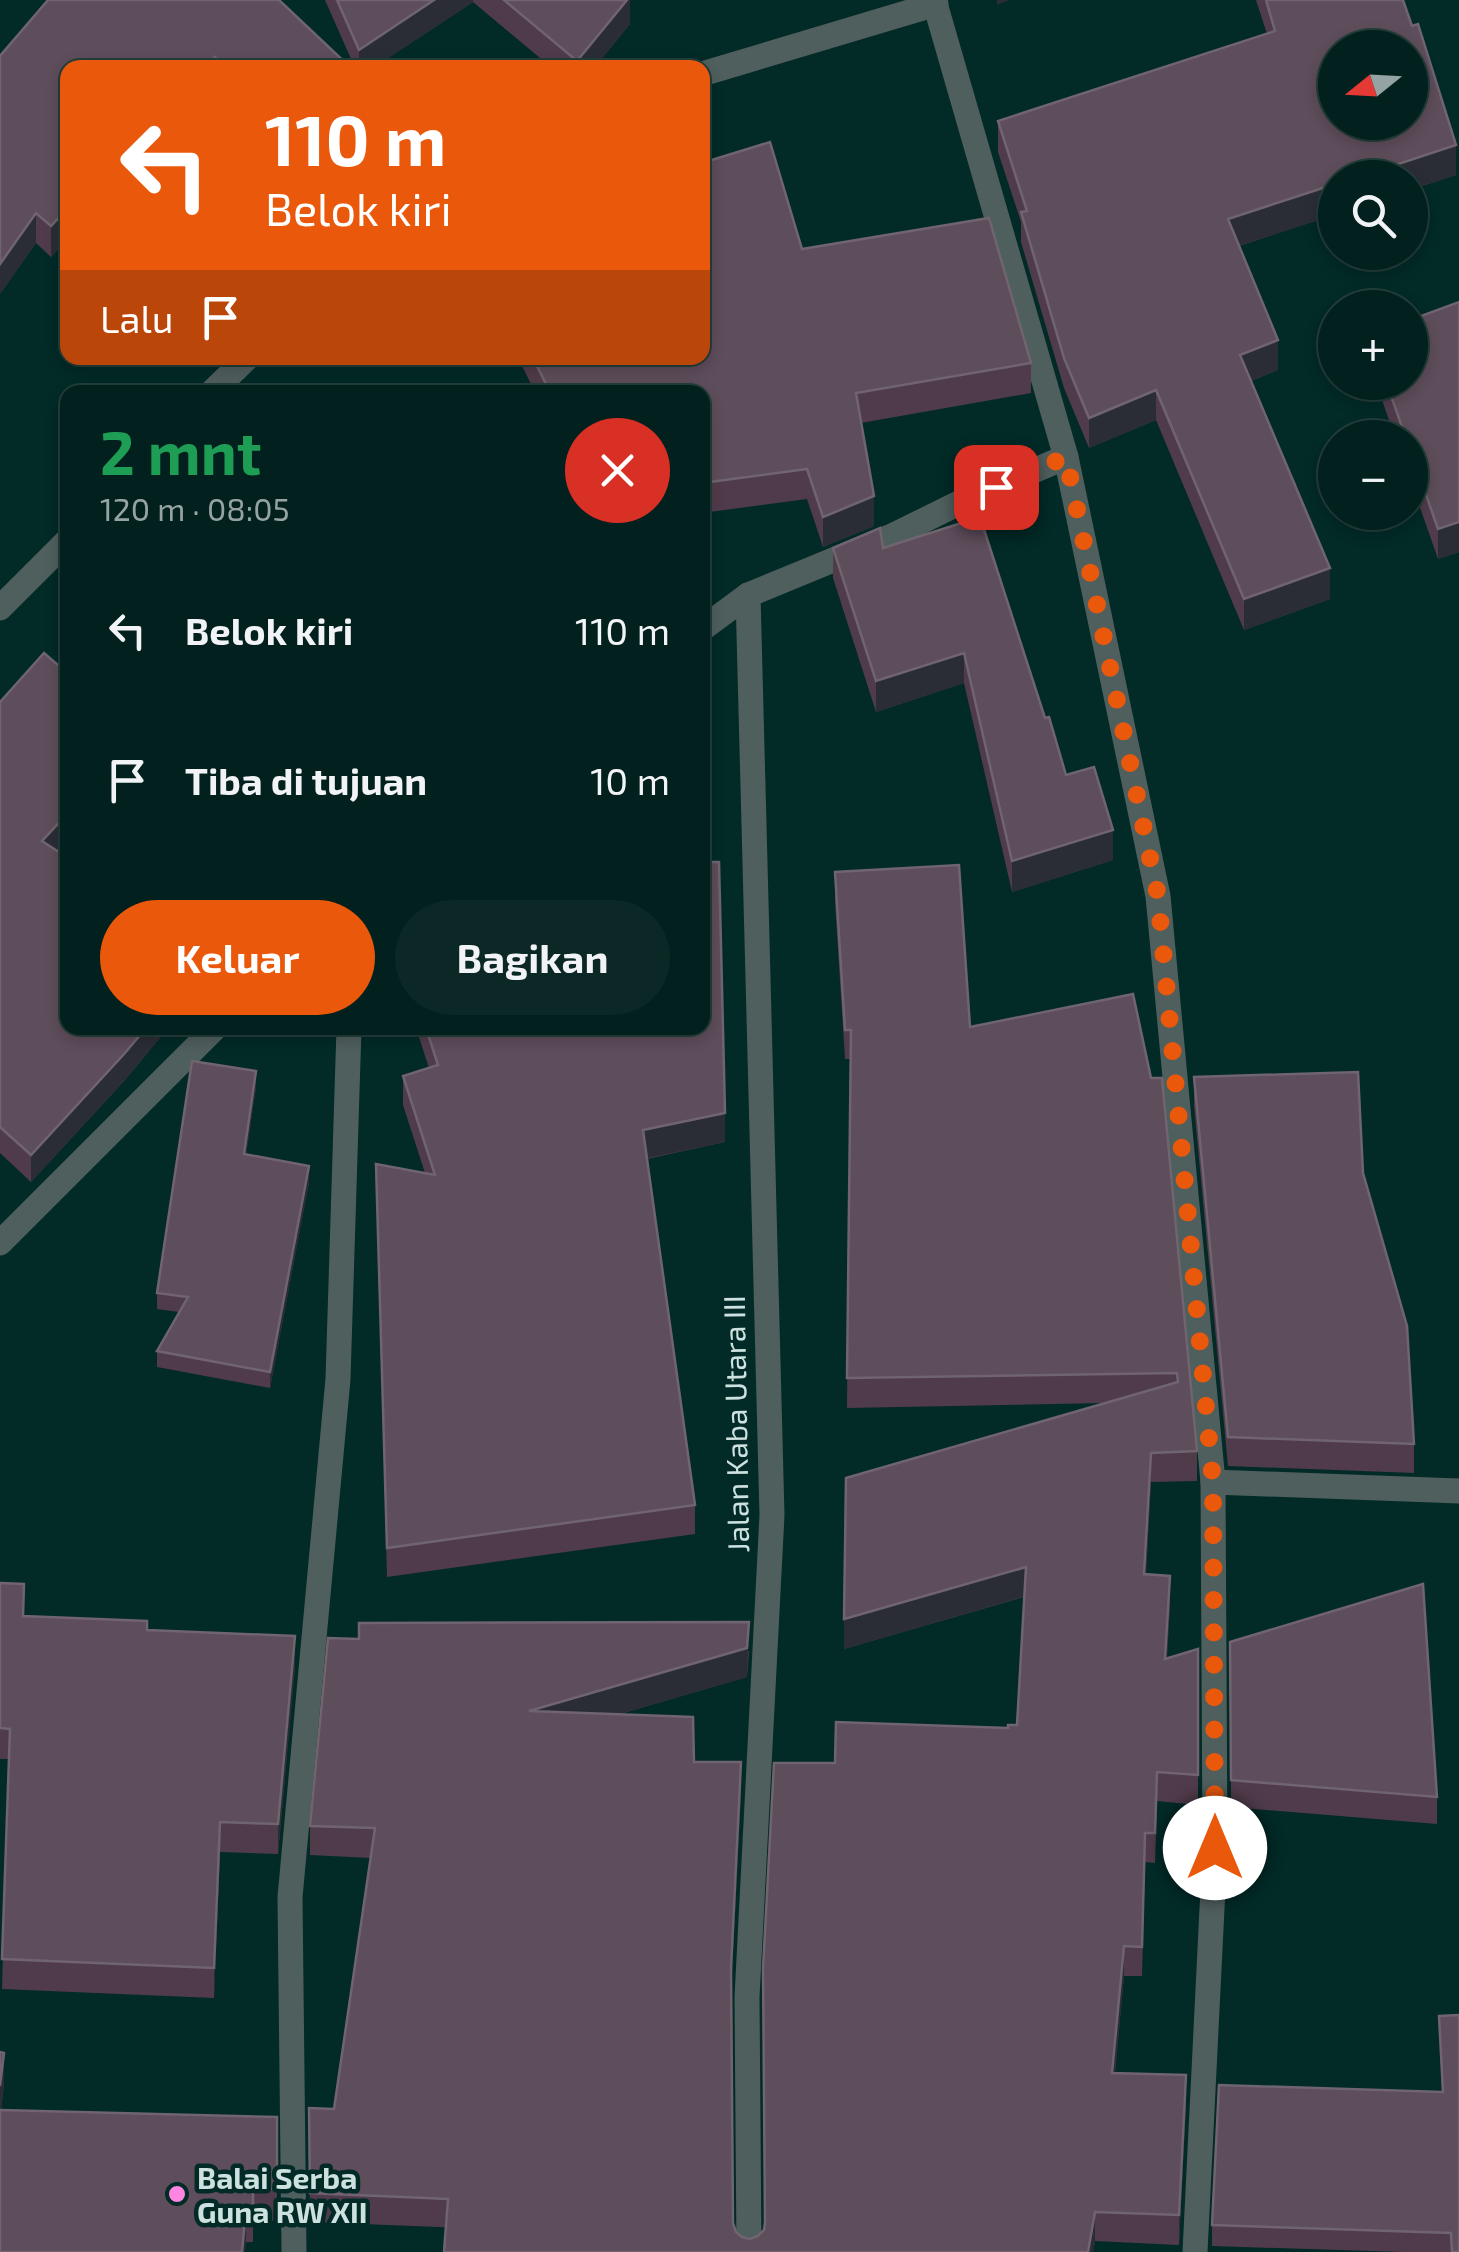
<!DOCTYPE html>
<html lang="id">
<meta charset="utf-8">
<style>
body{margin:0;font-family:"Exo 2",sans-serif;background:#0c2826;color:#f1f3f6;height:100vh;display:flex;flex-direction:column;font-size:38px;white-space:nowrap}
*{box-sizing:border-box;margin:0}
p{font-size:32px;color:#96a3a4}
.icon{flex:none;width:55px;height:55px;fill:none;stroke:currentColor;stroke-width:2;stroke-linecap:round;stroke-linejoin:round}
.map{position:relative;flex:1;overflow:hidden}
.panel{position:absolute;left:60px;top:385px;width:650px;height:650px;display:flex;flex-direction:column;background:#02201d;border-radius:20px;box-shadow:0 5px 15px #0003,0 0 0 2px #233e3b}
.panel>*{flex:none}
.top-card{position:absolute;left:60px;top:60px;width:650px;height:305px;border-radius:20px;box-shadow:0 5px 15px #0003,0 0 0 2px #233e3b;background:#ea580c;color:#fff;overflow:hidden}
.needle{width:65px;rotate:252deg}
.fabs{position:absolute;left:1318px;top:30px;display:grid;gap:20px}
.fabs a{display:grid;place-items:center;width:110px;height:110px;border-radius:50%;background:#02201d;box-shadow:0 5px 15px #0003,0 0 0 2px #233e3b;font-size:50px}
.pin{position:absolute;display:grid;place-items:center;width:85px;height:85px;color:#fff;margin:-42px;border-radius:20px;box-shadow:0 5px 15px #0006}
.me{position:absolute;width:110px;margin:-55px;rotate:0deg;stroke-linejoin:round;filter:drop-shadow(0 0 8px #0008)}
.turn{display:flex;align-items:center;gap:35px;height:210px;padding:0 40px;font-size:45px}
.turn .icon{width:130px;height:130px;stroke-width:2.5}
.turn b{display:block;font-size:70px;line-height:85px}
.then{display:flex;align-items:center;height:95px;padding:0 40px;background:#0003;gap:20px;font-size:38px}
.round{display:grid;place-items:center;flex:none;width:105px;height:105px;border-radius:52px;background:#0c2826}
.summary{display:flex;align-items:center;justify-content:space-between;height:170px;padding:0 40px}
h1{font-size:60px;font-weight:700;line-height:75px;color:#1e9e55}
.action{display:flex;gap:20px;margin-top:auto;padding:20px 40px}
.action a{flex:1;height:115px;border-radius:60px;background:#ea580c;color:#fff;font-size:40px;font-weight:700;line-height:115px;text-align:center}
.action a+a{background:#0c2826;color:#f1f3f6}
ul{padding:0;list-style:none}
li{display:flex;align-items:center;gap:30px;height:150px;padding:0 40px}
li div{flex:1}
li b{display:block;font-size:38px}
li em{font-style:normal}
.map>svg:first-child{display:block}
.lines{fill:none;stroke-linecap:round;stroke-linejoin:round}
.street{stroke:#4f5f5d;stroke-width:25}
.wall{fill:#503b4b}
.shaded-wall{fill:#2b2d36}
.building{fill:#5e4d5b;stroke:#6f646f;stroke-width:2.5;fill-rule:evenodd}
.route{stroke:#ea580c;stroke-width:18;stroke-dasharray:0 32.4}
.poi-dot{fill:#fe86e1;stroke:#022a27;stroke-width:4}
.labels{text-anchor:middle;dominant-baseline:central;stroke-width:9;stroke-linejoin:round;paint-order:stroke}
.street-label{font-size:30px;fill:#cde1de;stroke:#022a27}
.poi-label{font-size:30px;font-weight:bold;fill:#cde1de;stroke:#022a27;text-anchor:start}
</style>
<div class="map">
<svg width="1459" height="2252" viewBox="0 0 1459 2252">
<rect width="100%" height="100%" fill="#022a27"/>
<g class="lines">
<g class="street">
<path d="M934,0L1066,457L1158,896L1213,1482L1215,1848L1195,2252"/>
<path d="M702,74L936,4"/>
<path d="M212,392L247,358"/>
<path d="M748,595L772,1515L747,1997L749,2252"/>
<path d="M0,608L68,540"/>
<path d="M702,629L748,595L894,535L961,502L1066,457"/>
<path d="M0,1243L215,1028"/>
<path d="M1213,1482L1459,1491"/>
<path d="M294,2252L290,1897L338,1379L349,1028"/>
</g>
</g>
<g class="wall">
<path d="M48,0L351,68H68V239L51,257L36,243L0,294V56Z"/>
<path d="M325,0H630V24L594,68H552L473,2L373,68H355Z"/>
<path d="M1256,0H1403L1456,175L1239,246L1278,370L1251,381L1330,599L1244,630L1156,420L1089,448L1064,388L1021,242V222L998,152V121L1267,34Z"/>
<path d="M802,249L1031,363V393L861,423L874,526L823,547L807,499L702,513V392H535L518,358H702Z"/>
<path d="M1459,302V552L1438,559L1410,479V438H1395L1376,382H1410Z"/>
<path d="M833,548H883L1045,718L1066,775L1113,860L1012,892L964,683L876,712L833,578Z"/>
<path d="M68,657V839L57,851L68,1028H168L125,1080L31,1182L0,1153V702L59,666Z"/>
<path d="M835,872L970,1027L1133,994L1197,1451V1481L1151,1482L1146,1574L1170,1605L1167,1658L1198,1775V1805L1157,1801L1155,1863L1145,1862L1142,1976H1124L1115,2073L1186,2104L1179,2245L1095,2241L1093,2252L310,2222L309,2108L334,2109L371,1858L310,1855V1826L749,1651L747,1677L620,1714L741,1792L731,1993L733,2223L736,2232L742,2237L750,2239L758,2236L764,2230L835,1763L1017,1725L1024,1597L844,1649L1104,1403L847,1408L850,1059H845L835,902Z"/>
<path d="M416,1028H702L725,1142L647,1159L695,1505V1534L387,1577L376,1164L425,1173L403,1105V1076L429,1068Z"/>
<path d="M1194,1077L1363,1173L1414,1444V1473L1228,1466L1194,1106Z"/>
<path d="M256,1087L246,1155L309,1182L270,1388L157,1367V1351L179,1312L157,1309V1293Z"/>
<path d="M0,1583L24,1616L147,1630L295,1666L278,1854L220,1852L214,1998L2,1989L9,1759H0Z"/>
<path d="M1230,1642L1437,1797V1824L1231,1807Z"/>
<path d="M1439,2016L1459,2252H1403L1212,2246V2225L1442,2092Z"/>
<path d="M0,2052L4,2084L1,2110L277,2117V2221L253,2220V2242L0,2252Z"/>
</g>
<g class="shaded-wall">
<path d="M434,0H473V2L373,68H359V50Z"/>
<path d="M627,0H630V24L594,68H577V61Z"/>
<path d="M997,0H1010L997,5Z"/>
<path d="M215,57V68H205Z"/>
<path d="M1456,145V175L1410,190V178H1356Z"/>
<path d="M1335,184V215L1228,249V219Z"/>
<path d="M68,208V239L51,257V226Z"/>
<path d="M36,213V243L0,294V264Z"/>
<path d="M1278,340V370L1240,385V355Z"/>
<path d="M1156,390V420L1089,448V418Z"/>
<path d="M874,496V526L823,547V517Z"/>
<path d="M1459,522V552L1438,559V529Z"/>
<path d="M1330,568V599L1244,630V599Z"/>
<path d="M964,653V683L876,712V681Z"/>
<path d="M68,813V839L42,867V841Z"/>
<path d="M1113,830V860L1012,892V861Z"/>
<path d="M146,1028H168L125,1080L31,1182V1155Z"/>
<path d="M256,1071V1087L244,1170V1154Z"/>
<path d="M725,1113V1142L643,1159V1130Z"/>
<path d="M309,1166V1182L270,1388V1372Z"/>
<path d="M1151,1453V1482L1144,1604V1574Z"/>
<path d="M1026,1567V1596L844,1649V1619Z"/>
<path d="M1170,1576V1605L1165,1688V1659Z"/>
<path d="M749,1622L747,1677L529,1740V1711Z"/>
<path d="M295,1636V1666L278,1854V1824Z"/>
<path d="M741,1762V1792L731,1997V1968Z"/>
<path d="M220,1822V1852L214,1998V1968Z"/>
<path d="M1124,1946V1976L1112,2102V2073Z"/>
<path d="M4,2053V2084L0,2117V2086Z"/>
<path d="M1186,2075V2104L1179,2245V2215Z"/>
<path d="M246,2210V2242L245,2252H242Z"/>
<path d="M1095,2212V2241L1093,2252H1088Z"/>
</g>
<g class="building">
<path d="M48,0H279L351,68H223L215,57L205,68H68V208L51,226L36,213L0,264V56Z"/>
<path d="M337,0H434L359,50Z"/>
<path d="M504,0H627L577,61Z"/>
<path d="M1266,0H1403L1412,26L1418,24L1456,145L1356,178H1335V184L1228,219L1278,340L1240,355L1330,568L1244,599L1156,390L1089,418L1064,358L1021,212L1027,211L998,121L1275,31ZM1335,48H1410V122H1335Z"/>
<path d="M770,142L802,249L989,218L1031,363L856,393L874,496L823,517L807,469L702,483V392H550L533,358H702V163Z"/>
<path d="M1459,302V522L1438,529L1410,449V438H1406L1386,382H1410V320Z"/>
<path d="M980,517L1045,718L1049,717L1066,775L1094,767L1113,830L1012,861L964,653L876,681L833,548L880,528L883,548Z"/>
<path d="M44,653L59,666L68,657V813L42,841L68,858V1028H146L125,1053L31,1155L0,1127V702Z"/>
<path d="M702,862H719L725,1113L643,1130L695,1505L387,1548L376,1164L435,1175L403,1076L438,1065L426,1028H702Z"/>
<path d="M959,865L970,1027L1133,994L1151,1078H1162L1197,1451L1151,1453L1144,1574L1170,1576L1165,1659L1198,1649V1775L1157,1772L1155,1833H1145L1142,1947L1124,1946L1112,2073L1186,2075L1179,2215L1095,2212L1088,2252H444L448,2199L310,2193L309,2108L334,2109L375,1828L310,1826L328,1638L359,1639V1623L749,1622L747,1648L529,1711L693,1717L694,1762H741L731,1968L733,2223L736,2232L742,2237L750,2239L758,2236L764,2230L765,2222L763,1968L774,1763H835L836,1722L1008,1728V1725H1017L1026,1567L844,1619L846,1478L1178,1382L1177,1373L847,1378L851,1030H845L835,872Z"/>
<path d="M192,1061L256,1071L244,1154L309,1166L270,1372L157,1351L188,1297L157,1293Z"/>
<path d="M1358,1072L1363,1173L1407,1326L1414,1444L1228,1437L1194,1077Z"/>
<path d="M0,1583L24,1584L23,1616L147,1621V1630L295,1636L278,1824L220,1822L214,1968L2,1959L10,1729L0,1728Z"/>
<path d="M1423,1584L1437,1797L1231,1780L1230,1642Z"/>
<path d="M1459,2015V2252H1452L1451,2233L1212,2225L1219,2085L1443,2092L1439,2016Z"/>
<path d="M0,2052L4,2053L0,2086Z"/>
<path d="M0,2110L277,2117V2189L253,2188V2210H246L242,2252H0Z"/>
</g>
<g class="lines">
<path class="route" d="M996,487L1066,457L1158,896L1213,1482L1215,1848"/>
</g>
<circle class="poi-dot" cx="177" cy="2194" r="10"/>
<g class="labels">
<g class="street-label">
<text transform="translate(735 1424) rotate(-91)">Jalan Kaba Utara III</text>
</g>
<g class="poi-label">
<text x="197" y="2177">Balai Serba<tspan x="197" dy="34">Guna RW XII</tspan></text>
</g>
</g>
</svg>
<div class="fabs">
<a><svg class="needle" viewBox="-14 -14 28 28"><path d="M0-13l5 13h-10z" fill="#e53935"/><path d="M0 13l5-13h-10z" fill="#96a3a4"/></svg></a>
<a><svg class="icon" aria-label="search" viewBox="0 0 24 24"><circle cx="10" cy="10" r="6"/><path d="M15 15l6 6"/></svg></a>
<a>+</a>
<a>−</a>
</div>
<div class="pin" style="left:996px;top:487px;background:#d93025"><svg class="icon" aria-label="arrive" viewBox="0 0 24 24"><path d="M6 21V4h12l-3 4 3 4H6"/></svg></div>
<svg class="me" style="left:1215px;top:1848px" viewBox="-20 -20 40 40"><circle r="19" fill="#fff"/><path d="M0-13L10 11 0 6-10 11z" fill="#ea580c"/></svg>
<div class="top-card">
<div class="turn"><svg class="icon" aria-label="left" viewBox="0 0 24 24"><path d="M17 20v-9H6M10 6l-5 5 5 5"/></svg><div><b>110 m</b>Belok kiri</div></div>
<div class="then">Lalu<svg class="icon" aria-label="arrive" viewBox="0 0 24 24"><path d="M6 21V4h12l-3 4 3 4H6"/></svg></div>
</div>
<section class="panel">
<div class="summary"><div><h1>2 mnt</h1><p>120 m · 08:05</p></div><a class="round" style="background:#d93025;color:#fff"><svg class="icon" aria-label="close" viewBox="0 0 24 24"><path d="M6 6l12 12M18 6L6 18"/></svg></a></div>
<ul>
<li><svg class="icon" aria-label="left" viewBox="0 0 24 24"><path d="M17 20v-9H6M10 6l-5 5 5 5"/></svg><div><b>Belok kiri</b></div><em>110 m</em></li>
<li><svg class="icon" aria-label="arrive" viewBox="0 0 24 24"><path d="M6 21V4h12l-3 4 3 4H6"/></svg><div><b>Tiba di tujuan</b></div><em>10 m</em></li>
</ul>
<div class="action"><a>Keluar</a><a>Bagikan</a></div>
</section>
</div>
